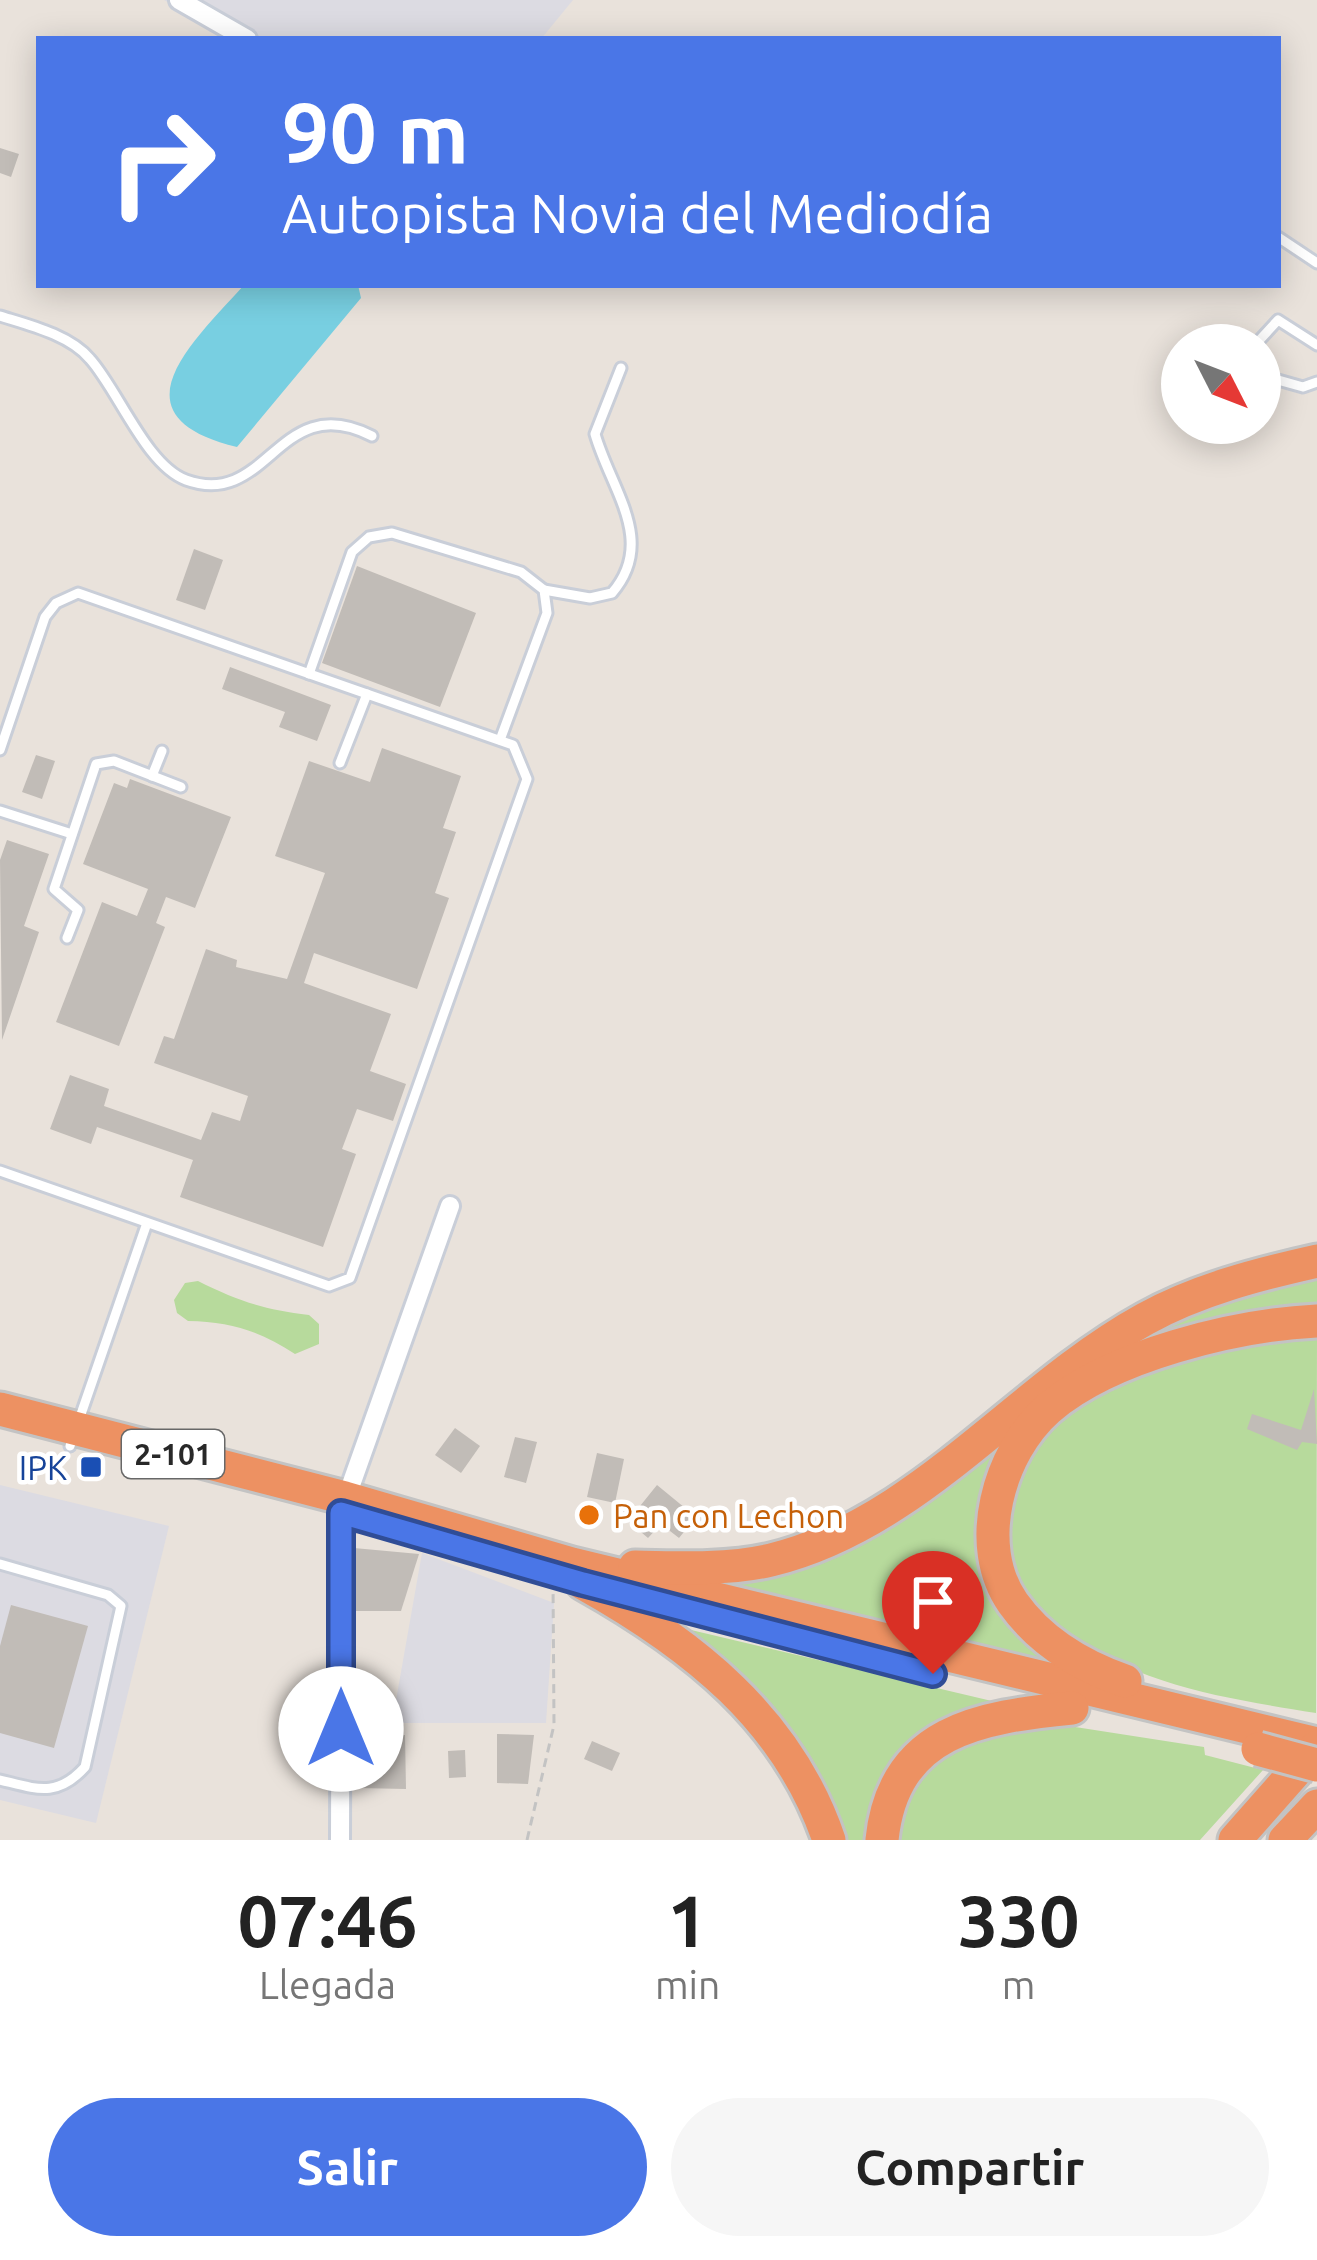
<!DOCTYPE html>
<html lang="es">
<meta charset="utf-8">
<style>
body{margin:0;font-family:Ubuntu,sans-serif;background:#f6f6f6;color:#222;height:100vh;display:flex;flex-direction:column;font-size:45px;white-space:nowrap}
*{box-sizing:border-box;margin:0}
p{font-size:39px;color:#767676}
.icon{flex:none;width:66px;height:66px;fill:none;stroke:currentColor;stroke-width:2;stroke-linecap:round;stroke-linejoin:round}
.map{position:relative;height:1840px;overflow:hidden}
.details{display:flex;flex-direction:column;background:#fff;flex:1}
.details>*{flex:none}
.top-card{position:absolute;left:36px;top:36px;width:1245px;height:252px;border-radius:0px;box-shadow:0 6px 30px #0003;background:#4a76e7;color:#fff;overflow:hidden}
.needle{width:78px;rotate:132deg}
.fabs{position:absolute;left:1161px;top:324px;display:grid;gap:24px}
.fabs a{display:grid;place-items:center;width:120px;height:120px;border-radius:50%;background:#fff;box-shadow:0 6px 30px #0003;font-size:60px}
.pin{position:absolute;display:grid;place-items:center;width:102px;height:102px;color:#fff;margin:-123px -51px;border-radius:50% 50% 50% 0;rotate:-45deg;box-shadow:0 0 12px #0007}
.pin .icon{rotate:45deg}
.me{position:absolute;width:132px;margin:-66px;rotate:0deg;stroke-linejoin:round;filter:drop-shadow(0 0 9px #0008)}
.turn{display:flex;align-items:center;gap:42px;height:252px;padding:0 48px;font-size:54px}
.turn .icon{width:156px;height:156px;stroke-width:2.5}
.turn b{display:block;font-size:84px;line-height:102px}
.eta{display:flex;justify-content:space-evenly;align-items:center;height:204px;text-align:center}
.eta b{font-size:72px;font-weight:700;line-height:84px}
.primary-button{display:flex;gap:24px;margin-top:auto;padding:24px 48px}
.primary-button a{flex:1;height:138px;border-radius:72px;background:#4a76e7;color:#fff;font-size:48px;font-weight:700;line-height:138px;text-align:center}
.primary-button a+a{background:#f6f6f6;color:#222}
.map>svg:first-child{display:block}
.industrial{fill:#dcdbe2}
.green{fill:#b7da9c}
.water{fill:#78cfe1}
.building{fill:#c1bcb7}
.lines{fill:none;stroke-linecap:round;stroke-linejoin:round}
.lane-casing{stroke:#c9ced8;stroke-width:15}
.street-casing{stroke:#c9ced8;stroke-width:24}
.highway-casing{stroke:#c3c3c3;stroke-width:39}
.path{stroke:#c3c3c3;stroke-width:3;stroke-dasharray:9 6;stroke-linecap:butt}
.lane{stroke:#fff;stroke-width:9}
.street{stroke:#fff;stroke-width:18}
.highway{stroke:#ed9162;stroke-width:33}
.highway-bridge-casing{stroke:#c3c3c3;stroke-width:39;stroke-linecap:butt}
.highway-bridge{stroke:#ed9162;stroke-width:33}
.route-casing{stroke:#304d96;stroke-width:30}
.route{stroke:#4a76e7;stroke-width:21}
.transit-dot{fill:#1a4fb4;stroke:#fff;stroke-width:4.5}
.food-dot{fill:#e8710a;stroke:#fff;stroke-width:4.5}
.labels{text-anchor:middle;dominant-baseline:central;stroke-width:9;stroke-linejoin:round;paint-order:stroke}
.shield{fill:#fff;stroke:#686868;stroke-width:3}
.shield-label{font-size:30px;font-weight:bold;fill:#282828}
.transit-label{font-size:33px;fill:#164399;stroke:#fff;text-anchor:end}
.food-label{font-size:33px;fill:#c56008;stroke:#fff;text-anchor:start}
</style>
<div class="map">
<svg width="1317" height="1840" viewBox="0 0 1317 1840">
<rect width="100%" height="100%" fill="#e9e2db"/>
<g class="industrial">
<path d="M164,0H573L541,39H235Z"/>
<path d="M0,1485L169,1526L96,1823L0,1800Z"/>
<path d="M422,1553L554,1603L546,1723H392Z"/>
</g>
<g class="green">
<path d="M1317,1271V1316L1283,1313L1025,1425L996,1577L1094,1678L694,1580L814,1556L1156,1325Z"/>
<path d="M198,1281C238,1301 265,1310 309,1315L319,1324V1344L295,1354C260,1331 231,1322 188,1321L177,1313L174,1300L185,1283Z"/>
<path d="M1317,1333L1316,1713C1218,1697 1141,1686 1058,1628C1049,1621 1035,1615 1028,1606C1007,1581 1004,1532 1009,1500C1016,1455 1048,1417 1088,1395C1158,1356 1239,1346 1317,1333Z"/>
<path d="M670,1625L1013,1706L943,1727L872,1840H841Z"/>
<path d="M1043,1722L1204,1747L1205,1755L1263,1770L1200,1840H891C917,1742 953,1742 1043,1722Z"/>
</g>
<path class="water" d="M244,285H358L361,298L237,447C110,416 192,343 244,285Z"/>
<g class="building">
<path d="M0,148L19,154L11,177L0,173Z"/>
<path d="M194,549L223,560L205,610L176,600Z"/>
<path d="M357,566L476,613L440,707L322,663Z"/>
<path d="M230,667L331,705L317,741L279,727L285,712L222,689Z"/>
<path d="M382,748L461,776L443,828L456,832L435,893L449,898L417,989L314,953L304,983L391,1014L370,1071L406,1084L393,1121L357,1109L342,1149L356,1154L323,1247L180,1197L193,1160L97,1127L91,1144L50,1129L70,1075L109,1089L104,1106L201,1140L212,1112L240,1121L248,1096L154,1063L164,1036L174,1039L206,949L237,960L236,967L287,979L325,873L275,856L309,761L370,782Z"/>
<path d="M36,755L55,761L42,799L22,792Z"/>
<path d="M130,779L231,817L195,908L166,897L156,923L165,927L119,1046L56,1022L102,902L137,916L148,889L83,864L114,783L127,788Z"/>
<path d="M7,840L49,854L24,926L39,932L2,1040L0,860Z"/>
<path d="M1314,1389L1317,1444L1302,1442L1297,1450L1247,1429L1252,1414L1301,1430Z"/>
<path d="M455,1428L480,1446L461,1473L435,1455Z"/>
<path d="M515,1437L537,1442L526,1483L504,1477Z"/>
<path d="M597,1453L624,1459L615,1503L587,1497Z"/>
<path d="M657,1485L696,1517L679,1538L661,1524L648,1538L628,1521Z"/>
<path d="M354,1548L419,1554L401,1611H354Z"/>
<path d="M11,1605L88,1626L54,1748L0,1733V1646Z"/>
<path d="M497,1734L534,1735L528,1784L497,1783Z"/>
<path d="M367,1735H405L406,1789L359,1788V1770H367Z"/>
<path d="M592,1741L620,1753L612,1771L584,1759Z"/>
<path d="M465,1750L466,1777L449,1778L448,1751Z"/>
</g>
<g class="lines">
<g class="lane-casing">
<g id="lane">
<path d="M1278,237L1317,263"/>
<path d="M0,316C29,325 70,335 90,359C118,390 146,465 186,480C269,510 278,388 372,436"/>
<path d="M1255,345L1278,320L1317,345"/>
<path d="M1260,375L1303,387L1317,382"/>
<path d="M544,590L590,598L612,593C657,541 611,490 595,434L621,368"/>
<path d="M309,674L352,552L369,537L392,533L521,572L544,590L547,613L500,740"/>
<path d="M0,750L45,617L56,603L78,593L513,745L527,779L350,1278L329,1286L0,1171"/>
<path d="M340,763L367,694"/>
<path d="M152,776L162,751"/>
<path d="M0,811L72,834"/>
<path d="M67,938L78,910L54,889L96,764L114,761L181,787"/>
<path d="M70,1446L147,1223"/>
<path d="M0,1564L108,1595L121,1606L85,1767C57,1798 37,1789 0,1780"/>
</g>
</g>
<g class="street-casing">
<g id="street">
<path d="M179,0L247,39"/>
<path d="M340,1840L341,1513L450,1206"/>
</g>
</g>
<g class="highway-casing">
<g id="highway">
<path d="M0,1409L345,1498L572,1564L1317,1744"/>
<path d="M635,1567C678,1568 729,1570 771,1560C919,1524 1016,1390 1145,1319C1197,1290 1259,1274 1317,1261"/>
<path d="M583,1583C692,1644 788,1719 829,1840"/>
<path d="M1125,1681C1082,1666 1040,1641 1013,1603C972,1545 999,1452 1048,1409C1111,1355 1236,1325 1317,1321"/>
<path d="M882,1840C893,1730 980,1717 1072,1708"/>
<path d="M1235,1840L1317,1747"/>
<path d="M1285,1840L1317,1806"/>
</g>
</g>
<path class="path" d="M527,1840L554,1725L553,1582"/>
<use href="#lane" class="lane"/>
<use href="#street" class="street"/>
<use href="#highway" class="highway"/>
<g class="highway-bridge-casing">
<path id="highway-bridge" d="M1258,1749L1317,1765"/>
</g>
<use href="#highway-bridge" class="highway-bridge"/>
</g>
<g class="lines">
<g class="route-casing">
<path id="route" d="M341,1729V1513L583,1583L933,1674"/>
</g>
<use href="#route" class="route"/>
</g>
<rect class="transit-dot" x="79" y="1455" width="24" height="24" rx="6"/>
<circle class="food-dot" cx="589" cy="1515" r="12"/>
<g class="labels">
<rect class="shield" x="122" y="1430" width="102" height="48" rx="9"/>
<g class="shield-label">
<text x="173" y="1454">2-101</text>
</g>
<g class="transit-label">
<text x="67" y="1467">IPK</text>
</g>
<g class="food-label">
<text x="613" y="1515">Pan con Lechon</text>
</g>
</g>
</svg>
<div class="fabs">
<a><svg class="needle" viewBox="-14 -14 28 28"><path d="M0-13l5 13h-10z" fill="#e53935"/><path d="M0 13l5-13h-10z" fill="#767676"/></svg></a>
</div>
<div class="pin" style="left:933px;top:1674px;background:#d93025"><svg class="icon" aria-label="arrive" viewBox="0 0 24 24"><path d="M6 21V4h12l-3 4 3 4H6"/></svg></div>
<svg class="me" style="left:341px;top:1729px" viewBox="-20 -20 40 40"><circle r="19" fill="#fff"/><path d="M0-13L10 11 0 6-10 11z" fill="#4a76e7"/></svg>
<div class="top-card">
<div class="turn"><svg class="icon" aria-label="right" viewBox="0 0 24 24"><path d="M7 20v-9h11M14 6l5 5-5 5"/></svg><div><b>90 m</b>Autopista Novia del Mediodía</div></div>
</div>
</div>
<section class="details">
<div class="eta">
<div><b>07:46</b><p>Llegada</p></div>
<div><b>1</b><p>min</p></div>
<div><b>330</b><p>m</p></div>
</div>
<div class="primary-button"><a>Salir</a><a>Compartir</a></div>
</section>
